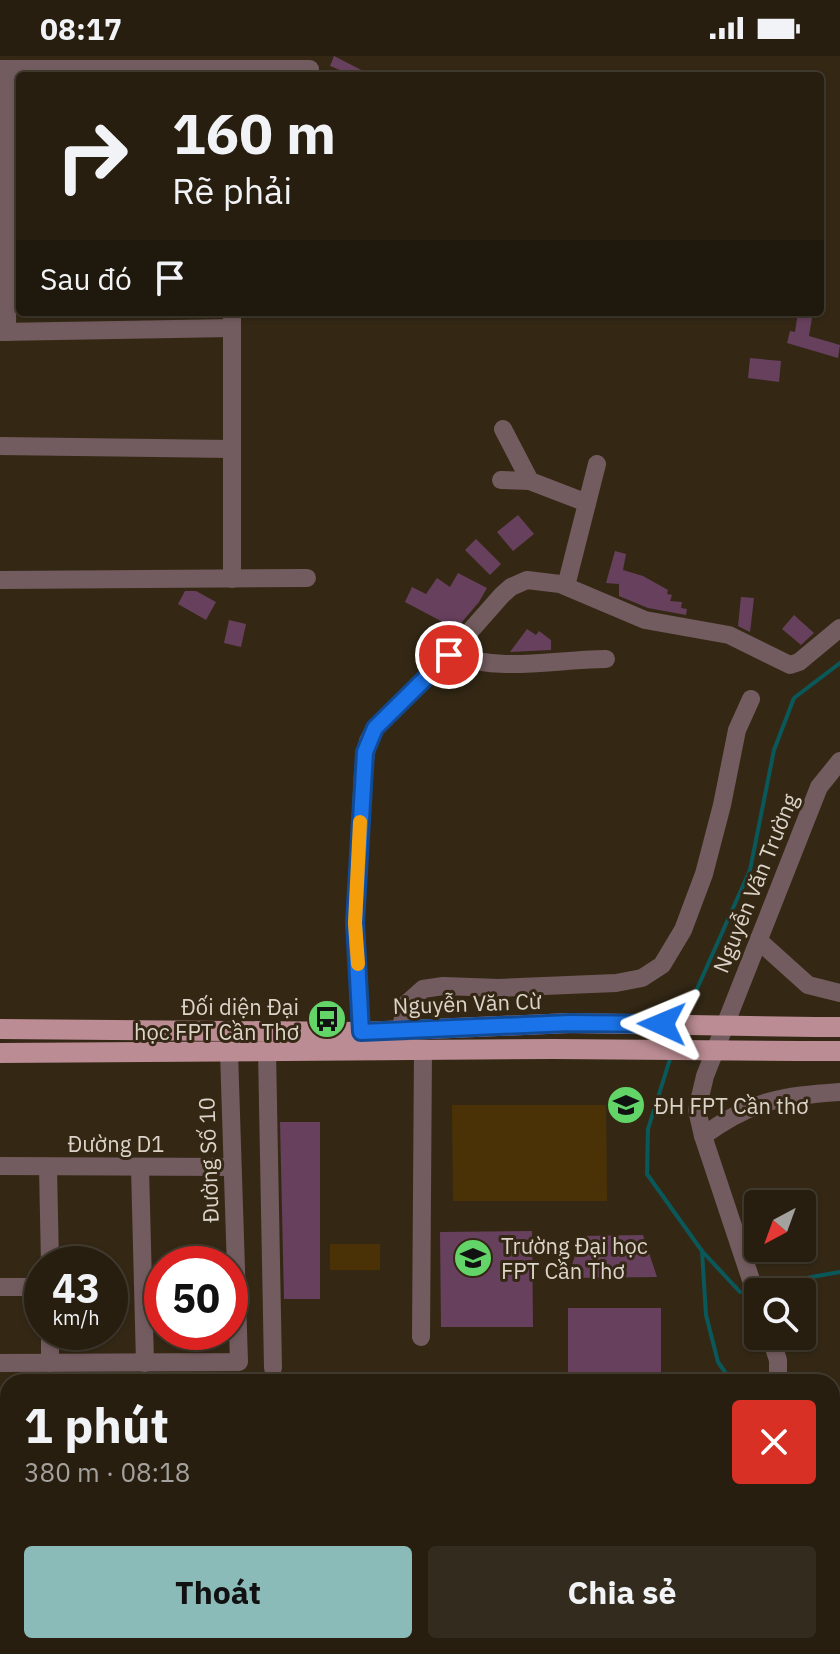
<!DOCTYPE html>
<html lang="vi">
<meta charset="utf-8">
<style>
body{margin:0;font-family:"IBM Plex Sans",sans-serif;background:#332b1e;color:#f1f3f6;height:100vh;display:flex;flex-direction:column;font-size:30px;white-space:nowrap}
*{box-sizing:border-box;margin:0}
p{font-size:26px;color:#a4a29f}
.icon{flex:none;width:44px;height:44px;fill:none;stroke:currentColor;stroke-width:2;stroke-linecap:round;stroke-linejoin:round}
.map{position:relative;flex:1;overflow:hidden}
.panel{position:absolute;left:0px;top:1318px;width:840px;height:280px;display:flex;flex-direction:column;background:#271e10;border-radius:24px 24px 0 0;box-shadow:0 2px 6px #0004,0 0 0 2px #433c30}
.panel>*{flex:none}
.top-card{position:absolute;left:16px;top:16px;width:808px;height:244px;border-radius:8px;box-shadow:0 2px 6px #0004,0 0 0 2px #433c30;background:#271e10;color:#f1f3f6;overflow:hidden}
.needle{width:52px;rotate:221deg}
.tools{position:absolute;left:744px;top:1134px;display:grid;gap:16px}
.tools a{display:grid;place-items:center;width:72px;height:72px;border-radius:8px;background:#271e10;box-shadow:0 2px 6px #0004,0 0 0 2px #433c30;font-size:40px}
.speed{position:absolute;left:24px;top:1190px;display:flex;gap:16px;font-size:40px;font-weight:700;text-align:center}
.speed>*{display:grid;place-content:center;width:104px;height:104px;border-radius:50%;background:#271e10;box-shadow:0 2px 6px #0004,0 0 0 2px #433c30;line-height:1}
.speed small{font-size:20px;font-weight:400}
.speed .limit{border:12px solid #d22;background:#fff;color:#111}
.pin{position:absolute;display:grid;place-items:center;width:68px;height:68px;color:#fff;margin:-34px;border:4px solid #fff;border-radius:50%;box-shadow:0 2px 8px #0007}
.me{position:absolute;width:88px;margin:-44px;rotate:271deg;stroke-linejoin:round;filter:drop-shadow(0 0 6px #0008)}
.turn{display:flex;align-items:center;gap:28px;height:168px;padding:0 24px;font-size:36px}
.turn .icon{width:104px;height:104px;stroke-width:2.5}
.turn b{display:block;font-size:56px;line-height:68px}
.then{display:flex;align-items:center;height:76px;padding:0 24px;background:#0003;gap:16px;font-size:30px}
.round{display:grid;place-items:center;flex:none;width:84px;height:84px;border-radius:8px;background:#332b1e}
.head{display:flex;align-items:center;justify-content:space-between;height:136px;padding:0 24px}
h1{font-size:48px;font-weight:800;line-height:60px}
.action{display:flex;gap:16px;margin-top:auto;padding:16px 24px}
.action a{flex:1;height:92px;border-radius:8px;background:#8bbbb9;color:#111;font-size:32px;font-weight:800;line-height:92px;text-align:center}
.action a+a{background:#332b1e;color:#f1f3f6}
.status{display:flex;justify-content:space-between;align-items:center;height:56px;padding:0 40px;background:#271e10;direction:ltr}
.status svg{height:22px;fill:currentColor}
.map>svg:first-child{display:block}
.green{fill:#4a3206}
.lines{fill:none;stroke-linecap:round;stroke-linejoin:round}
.stream{stroke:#0b585a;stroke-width:4}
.building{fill:#67405d}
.minor{stroke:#735c5f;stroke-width:18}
.major{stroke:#bb8c93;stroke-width:20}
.major-bridge{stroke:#bb8c93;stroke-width:20}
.route-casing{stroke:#114b97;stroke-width:20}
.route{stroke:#1a73e8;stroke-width:14}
.slow{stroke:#f59e0b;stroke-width:14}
.labels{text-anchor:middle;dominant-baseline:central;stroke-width:6;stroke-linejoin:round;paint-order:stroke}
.street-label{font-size:22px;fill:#dcd4c9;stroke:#342815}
.poi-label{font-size:22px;fill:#dcd4c9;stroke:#342815;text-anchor:start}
</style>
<div class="status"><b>08:17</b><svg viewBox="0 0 49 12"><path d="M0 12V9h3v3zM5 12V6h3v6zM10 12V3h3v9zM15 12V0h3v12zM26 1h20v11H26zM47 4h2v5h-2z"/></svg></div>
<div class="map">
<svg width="840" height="1598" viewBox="0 0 840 1598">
<rect width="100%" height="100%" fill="#342815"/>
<g class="green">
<path d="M452,1049H606L607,1145H453Z"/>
<rect x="330" y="1188" width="50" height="26"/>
</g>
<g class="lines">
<g class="stream">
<path d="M684,962L750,814L774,694L794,642L840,607"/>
<path d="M671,1000L648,1073L647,1118L702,1195L706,1259L718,1306L732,1326"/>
<path d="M702,1195L740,1236"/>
<path d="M772,1228L840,1216"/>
<path d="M766,1598L767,1590"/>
</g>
</g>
<g class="building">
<path d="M334,0L373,20H340L342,15L330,10Z"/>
<path d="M798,256H813L809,280L840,289L838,302L787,287L790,275L795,276Z"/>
<path d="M750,302L781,305L779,326L748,322Z"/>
<path d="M518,459L534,478L513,495L497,476Z"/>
<path d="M476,483L501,508L490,519L465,494Z"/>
<path d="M615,495L626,498L623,514L643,520L668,534L667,538L672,539L670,545L682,546L681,552L687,553L686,559L648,552L619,540V528L606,527Z"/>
<path d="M458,517L487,532L479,546L456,573L405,546L412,531L426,538L437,522L450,531Z"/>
<path d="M185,535H196L216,546L206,564L178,548Z"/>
<path d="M741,541L754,542L750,576L738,570Z"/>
<path d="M794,559L814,577L801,589L782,573Z"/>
<path d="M229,564L246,568L241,591L224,587Z"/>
<path d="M527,573L536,579L539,575L551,584V594L510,596Z"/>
<path d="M280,1066H320V1243H284Z"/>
<path d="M532,1175L533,1271H441L440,1176Z"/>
<path d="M643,1179L657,1221L568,1222L581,1180Z"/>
<rect x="568" y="1252" width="93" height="74"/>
<path d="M171,1318V1326H20V1319Z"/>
</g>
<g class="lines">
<g class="minor">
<path d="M0,13H310"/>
<path d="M0,276L232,272"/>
<path d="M7,276L9,13"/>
<path d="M503,373L530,425L587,447"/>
<path d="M0,390L232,393"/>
<path d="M501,424L530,425"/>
<path d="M232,523V256"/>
<path d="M0,524L307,522"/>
<path d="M566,530L597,408"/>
<path d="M449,599C507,616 547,604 606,603"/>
<path d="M758,884L808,929L840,937"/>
<path d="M401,974L405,949L423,933L443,930L499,932L616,927L642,922L662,909L683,874L704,818L722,749L737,674L751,643"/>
<path d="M361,976L355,867L363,716L368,685L375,672L449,599L502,539L511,531L527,524L560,528L645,564L729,579L790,609L799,606L840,572"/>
<path d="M267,995L273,1312"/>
<path d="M703,1080C752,1044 782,1040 840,1036"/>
<path d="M0,1110L232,1111"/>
<path d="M48,1111L50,1208"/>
<path d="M140,1112L145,1307"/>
<path d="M0,1231H42"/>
<path d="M758,1245L703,1080L697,1054L705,1020L819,731L840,705"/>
<path d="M50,1276V1307"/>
<path d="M770,1280L778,1304V1326"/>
<path d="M421,1281L423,994"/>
<path d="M0,1307L239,1306L229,996"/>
<path d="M832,1371H840"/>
<path d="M744,1590L746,1598"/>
<path d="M791,1590L792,1598"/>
</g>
<g class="major">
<path d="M815,971H840"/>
<path d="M0,973L361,976L570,967"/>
<path d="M799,995H840"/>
<path d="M0,997L553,993"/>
</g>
<g class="major-bridge">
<path d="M570,967L815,971"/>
<path d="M553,993L799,995"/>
</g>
</g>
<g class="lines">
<g class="route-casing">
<path id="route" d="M449,599L375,672L365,696L355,867L361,976L570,967L662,968"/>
</g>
<use href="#route" class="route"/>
<path class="slow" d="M358,908L355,867L360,766"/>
</g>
<defs>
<g id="bus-disc" transform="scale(2)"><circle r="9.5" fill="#63d468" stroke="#342815"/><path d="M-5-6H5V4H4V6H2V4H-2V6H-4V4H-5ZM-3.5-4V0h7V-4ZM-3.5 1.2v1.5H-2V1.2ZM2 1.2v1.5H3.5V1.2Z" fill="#111"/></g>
<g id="university-disc" transform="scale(2)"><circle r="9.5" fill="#63d468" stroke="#342815"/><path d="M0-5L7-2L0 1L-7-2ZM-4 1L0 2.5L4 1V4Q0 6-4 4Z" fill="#111"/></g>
</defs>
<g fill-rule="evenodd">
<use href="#bus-disc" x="327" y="963"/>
<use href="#university-disc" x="626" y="1049"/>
<use href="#university-disc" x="473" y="1202"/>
</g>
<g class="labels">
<g class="street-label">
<text transform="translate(755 827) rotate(-68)">Nguyễn Văn Trường</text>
<text transform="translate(467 947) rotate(-2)">Nguyễn Văn Cừ</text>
<text x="116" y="1087">Đường D1</text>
<text transform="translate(208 1104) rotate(-92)">Đường Số 10</text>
</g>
<g class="poi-label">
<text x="299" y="950" text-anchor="end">Đối diện Đại<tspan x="299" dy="25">học FPT Cần Thơ</tspan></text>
<text x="654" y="1049">ĐH FPT Cần thơ</text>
<text x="501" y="1189">Trường Đại học<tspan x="501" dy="25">FPT Cần Thơ</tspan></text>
</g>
</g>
</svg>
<div class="tools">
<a><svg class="needle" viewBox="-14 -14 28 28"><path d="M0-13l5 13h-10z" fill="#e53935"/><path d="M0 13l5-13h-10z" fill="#a4a29f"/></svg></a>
<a><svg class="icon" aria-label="search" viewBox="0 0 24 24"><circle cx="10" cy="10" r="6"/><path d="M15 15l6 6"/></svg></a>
</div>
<div class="speed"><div>43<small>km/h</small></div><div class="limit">50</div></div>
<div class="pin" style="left:449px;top:599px;background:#d93025"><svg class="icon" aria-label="arrive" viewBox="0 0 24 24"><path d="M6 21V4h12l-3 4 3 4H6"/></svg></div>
<svg class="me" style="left:662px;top:968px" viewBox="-20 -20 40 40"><path d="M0-17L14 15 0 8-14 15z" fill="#1a73e8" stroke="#fff" stroke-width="4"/></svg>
<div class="top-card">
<div class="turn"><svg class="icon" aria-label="right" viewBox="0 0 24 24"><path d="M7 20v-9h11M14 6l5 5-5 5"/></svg><div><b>160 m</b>Rẽ phải</div></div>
<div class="then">Sau đó<svg class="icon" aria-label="arrive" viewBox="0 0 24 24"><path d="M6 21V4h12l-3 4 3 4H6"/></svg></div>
</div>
<section class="panel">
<div class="head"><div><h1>1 phút</h1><p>380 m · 08:18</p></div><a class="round" style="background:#d93025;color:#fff"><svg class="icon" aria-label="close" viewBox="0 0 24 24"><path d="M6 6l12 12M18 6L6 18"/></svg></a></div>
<div class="action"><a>Thoát</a><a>Chia sẻ</a></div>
</section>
</div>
